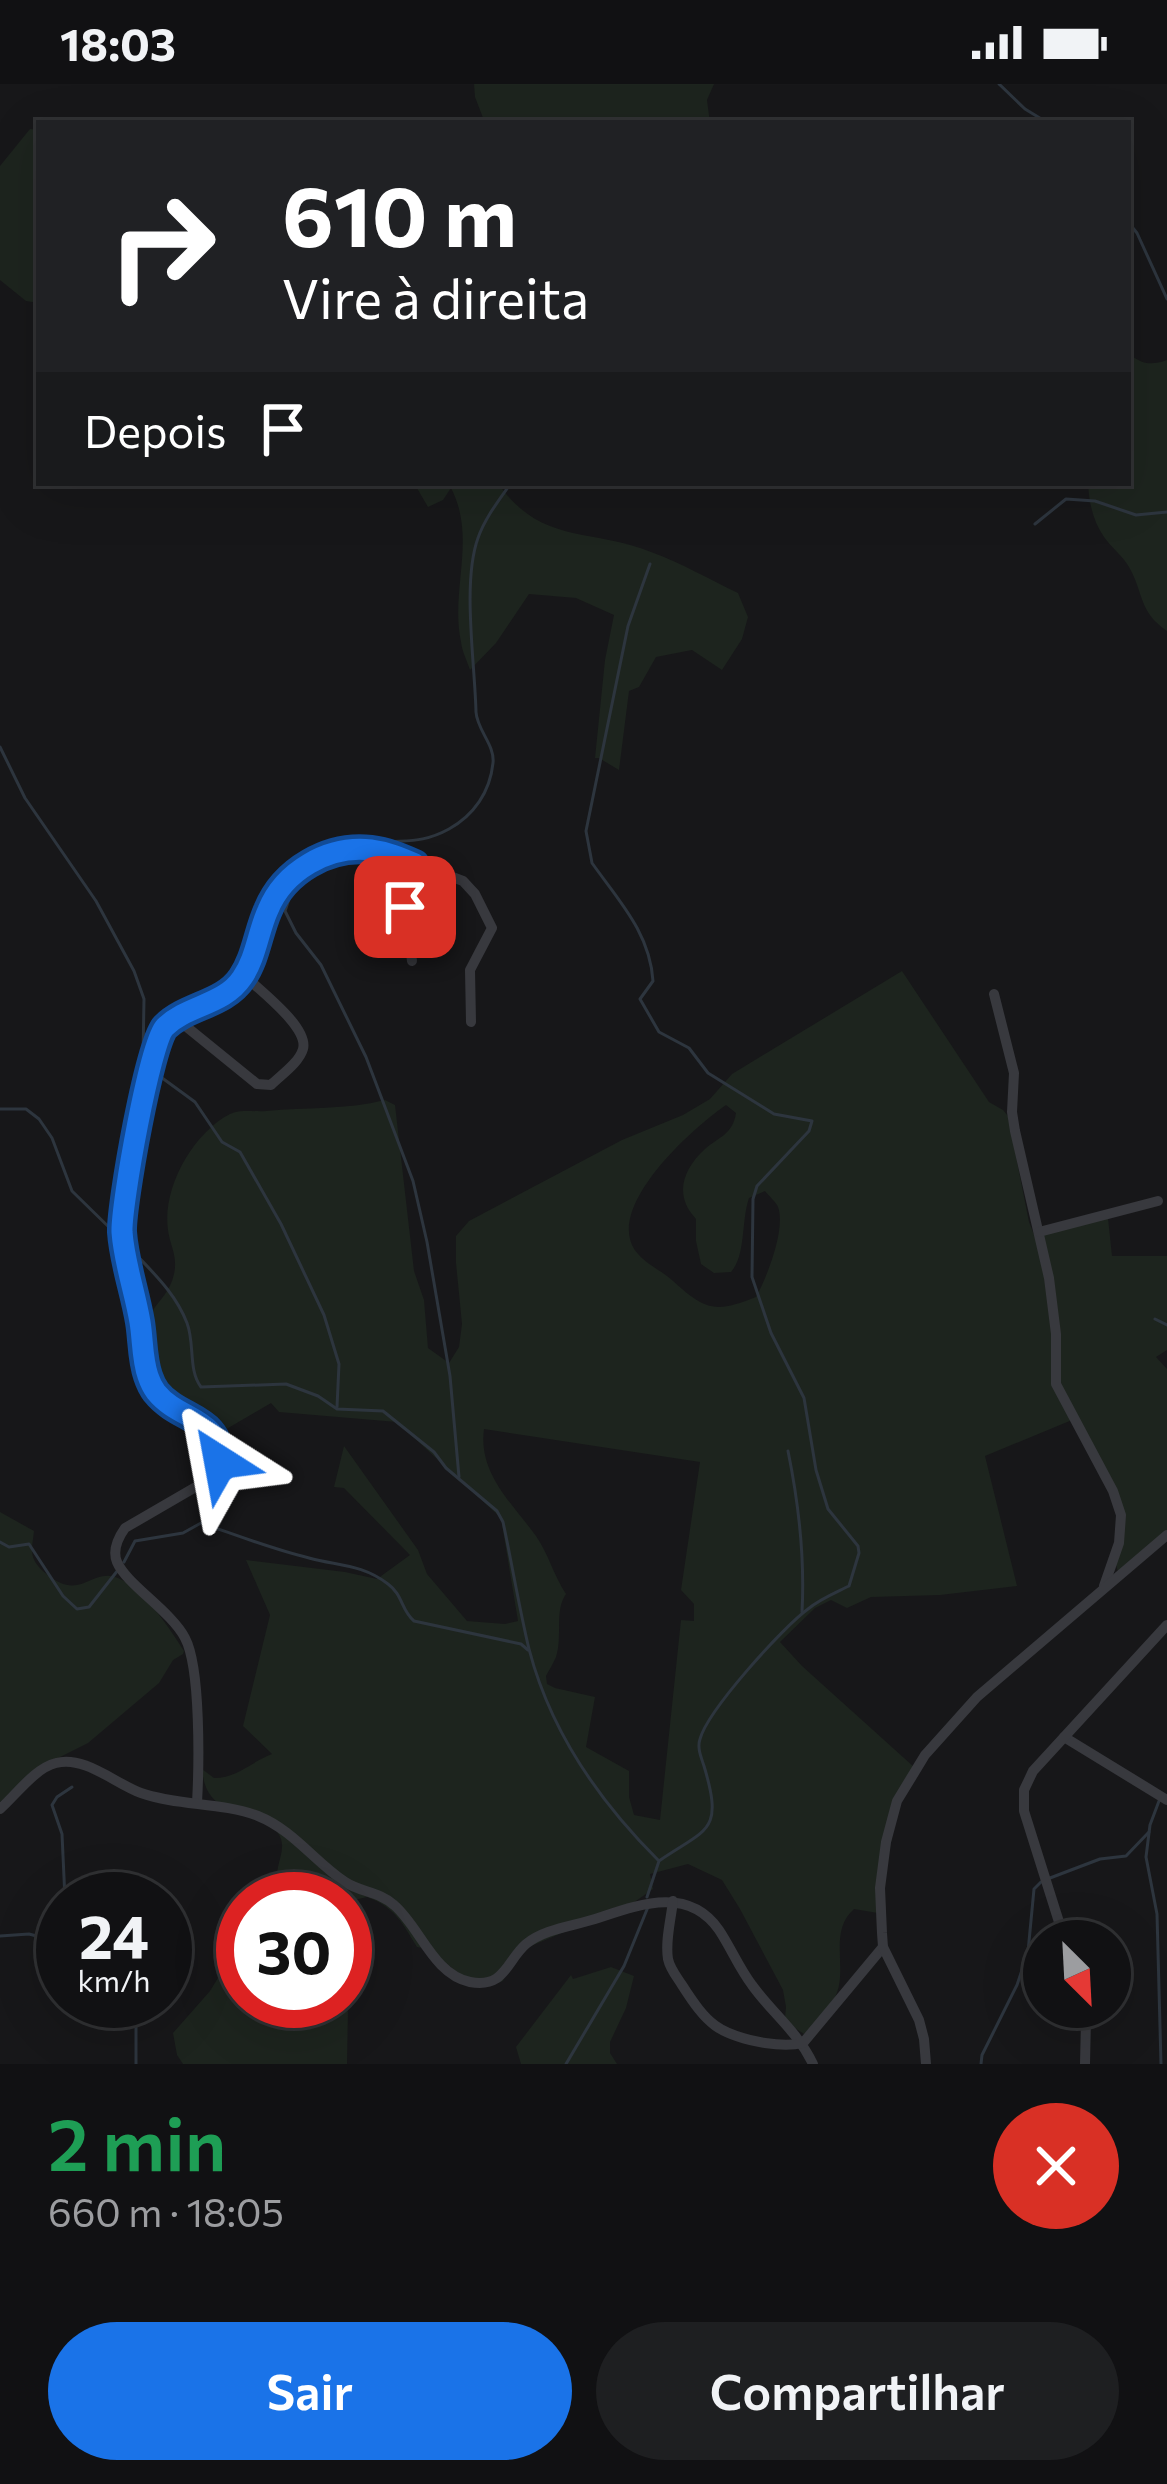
<!DOCTYPE html>
<html lang="pt">
<meta charset="utf-8">
<style>
body{margin:0;font-family:Commissioner,sans-serif;background:#1e1f21;color:#f1f3f6;height:100vh;display:flex;flex-direction:column;font-size:45px;white-space:nowrap}
*{box-sizing:border-box;margin:0}
p{font-size:39px;color:#9c9da0}
.icon{flex:none;width:66px;height:66px;fill:none;stroke:currentColor;stroke-width:2;stroke-linecap:round;stroke-linejoin:round}
.map{position:relative;height:1980px;overflow:hidden}
.panel{display:flex;flex-direction:column;background:#111113;flex:1}
.panel>*{flex:none}
.banner{position:absolute;left:36px;top:36px;width:1095px;height:366px;border-radius:0px;box-shadow:0 12px 48px #0002,0 0 0 3px #303133;background:#202124;color:#fff;overflow:hidden}
.needle{width:78px;rotate:156deg}
.fabs{position:absolute;left:1023px;top:1836px;display:grid;gap:24px}
.fabs a{display:grid;place-items:center;width:108px;height:108px;border-radius:50%;background:#111113;box-shadow:0 12px 48px #0002,0 0 0 3px #303133;font-size:60px}
.speed{position:absolute;left:36px;top:1788px;display:flex;gap:24px;font-size:60px;font-weight:700;text-align:center}
.speed>*{display:grid;place-content:center;width:156px;height:156px;border-radius:50%;background:#111113;box-shadow:0 12px 48px #0002,0 0 0 3px #303133;line-height:1}
.speed small{font-size:30px;font-weight:400}
.speed .limit{border:18px solid #d22;background:#fff;color:#111}
.pin{position:absolute;display:grid;place-items:center;width:102px;height:102px;color:#fff;margin:-51px;border-radius:24px;box-shadow:0 6px 18px #0006}
.me{position:absolute;width:132px;margin:-66px;rotate:326deg;stroke-linejoin:round;filter:drop-shadow(0 0 9px #0008)}
.turn{display:flex;align-items:center;gap:42px;height:252px;padding:0 48px;font-size:54px}
.turn .icon{width:156px;height:156px;stroke-width:2.5}
.turn b{display:block;font-size:84px;line-height:102px}
.then{display:flex;align-items:center;height:114px;padding:0 48px;background:#0003;gap:24px;font-size:45px}
.round{display:grid;place-items:center;flex:none;width:126px;height:126px;border-radius:63px;background:#1e1f21}
.headline{display:flex;align-items:center;justify-content:space-between;height:204px;padding:0 48px}
h1{font-size:72px;font-weight:600;line-height:90px;color:#1e9e55}
.cta{display:flex;gap:24px;margin-top:auto;padding:24px 48px}
.cta a{flex:1;height:138px;border-radius:72px;background:#1a73e8;color:#fff;font-size:48px;font-weight:600;line-height:138px;text-align:center}
.cta a+a{background:#1e1f21;color:#f1f3f6}
.status{display:flex;justify-content:space-between;align-items:center;height:84px;padding:0 60px;background:#111113;direction:ltr}
.status svg{height:33px;fill:currentColor}
.map>svg:first-child{display:block}
.green{fill:#1d241e;fill-rule:evenodd}
.lines{fill:none;stroke-linecap:round;stroke-linejoin:round}
.stream{stroke:#2d353e;stroke-width:3}
.minor{stroke:#38393e;stroke-width:10}
.route-casing{stroke:#114b97;stroke-width:30}
.route{stroke:#1a73e8;stroke-width:21}
</style>
<div class="status"><b>18:03</b><svg viewBox="0 0 49 12"><path d="M0 12V9h3v3zM5 12V6h3v6zM10 12V3h3v9zM15 12V0h3v12zM26 1h20v11H26zM47 4h2v5h-2z"/></svg></div>
<div class="map">
<svg width="1167" height="1980" viewBox="0 0 1167 1980">
<rect width="100%" height="100%" fill="#171719"/>
<g class="green">
<path d="M474,0H714L707,16L710,39H485L475,13Z"/>
<path d="M30,45L39,46V219L26,217L0,196V82Z"/>
<path d="M1128,269C1141,280 1151,282 1167,276V547C1138,527 1144,509 1129,483C1122,471 1112,464 1104,453C1093,437 1089,419 1088,399H1128Z"/>
<path d="M414,399H498C540,461 592,444 651,468C681,479 709,495 738,509L748,533L742,555L722,586L692,566L656,573L639,603L629,607L619,686L599,674H595L605,576L614,531L576,514L529,510L496,559L470,586C467,577 462,567 461,558C450,506 477,454 451,404L443,416L428,423Z"/>
<path d="M902,887L989,1018L1003,1026L1008,1032L1029,1138L1035,1153L1108,1134L1112,1172H1167V1266L1156,1273L1167,1285V1448L1119,1491L1116,1481L1117,1422L1072,1336L985,1372L1017,1502L940,1511L871,1513L847,1524L831,1516L815,1524L780,1558L802,1582L914,1683L901,1705L878,1829L854,1825C828,1848 848,1884 836,1911C829,1928 818,1938 804,1950L792,1942L785,1934L786,1923L783,1906L740,1825L722,1796L688,1780L650,1790L653,1805L633,1819L512,1870L503,1897C465,1915 449,1868 417,1863C403,1840 395,1823 367,1813L350,1817L347,1980H183L177,1971L173,1949L210,1907L221,1889L216,1882L219,1874C244,1861 237,1847 227,1827C242,1809 264,1819 274,1801C280,1792 276,1793 278,1783C280,1774 284,1764 281,1755C270,1723 206,1743 202,1685L214,1694C237,1694 251,1678 272,1670L243,1642L270,1531L246,1476L345,1488L377,1495L410,1471L344,1404L334,1403L344,1362L418,1466L427,1490L467,1537L505,1540L518,1537L501,1434L397,1338L279,1328L271,1319L218,1350C204,1337 161,1313 155,1299C146,1279 138,1249 151,1229C160,1215 170,1208 174,1190C178,1172 170,1162 168,1146C162,1104 193,1049 230,1030C240,1025 255,1028 266,1027C306,1023 346,1026 385,1016L395,1021L414,1187L424,1216L428,1264L449,1279L459,1263L462,1240L456,1179V1152L469,1137L622,1056L683,1031L710,1015L732,990ZM726,1021L736,1029C733,1050 719,1053 705,1065C682,1086 674,1112 696,1135V1157L701,1180L714,1189L731,1188C746,1171 741,1138 749,1114L765,1107C767,1110 777,1119 778,1123C786,1145 767,1193 756,1213C716,1229 706,1227 673,1197C660,1185 640,1178 632,1161C612,1116 694,1043 726,1021ZM484,1345L700,1378L681,1506L694,1520V1537L681,1536L660,1736L634,1731L629,1713V1687L586,1663L595,1613L555,1604L547,1600L546,1592C549,1586 553,1580 556,1573C563,1552 554,1527 566,1510C554,1492 548,1469 536,1452C512,1419 478,1389 484,1345ZM243,1815H345V1917H243Z"/>
<path d="M0,1428L34,1447C32,1466 28,1474 44,1488C83,1522 91,1479 122,1496C145,1507 170,1545 184,1567L183,1570L173,1576L159,1599L88,1659L54,1676L0,1718Z"/>
<path d="M611,1883L634,1892L626,1924L610,1958V1969L617,1980H521L516,1963L571,1891L573,1895Z"/>
</g>
<g class="lines">
<g class="stream">
<path d="M999,0L1025,25L1048,39"/>
<path d="M1128,138L1137,149L1167,215"/>
<path d="M1035,440L1066,415L1095,417L1136,431L1167,428"/>
<path d="M0,663L25,714L96,817L134,887L144,915L143,972L146,982"/>
<path d="M369,761C400,754 418,762 449,745C474,731 490,708 493,679C495,661 477,646 476,628C475,580 462,498 478,454C485,434 499,416 511,399"/>
<path d="M302,788L292,806L285,827L296,849L321,881L366,973L413,1097L427,1158L450,1292L459,1393"/>
<path d="M154,988L195,1018L222,1058L240,1068L281,1140L324,1231L339,1280L337,1323"/>
<path d="M0,1025H26L39,1035L52,1054L72,1107L119,1153"/>
<path d="M130,1164C152,1188 175,1208 187,1239C195,1260 188,1286 201,1303L286,1300L318,1312L337,1325L383,1327L434,1368L446,1384L497,1427L503,1438C512,1480 519,1523 529,1565C550,1646 599,1717 658,1776"/>
<path d="M1155,1235L1167,1241"/>
<path d="M788,1367C799,1421 805,1473 802,1528"/>
<path d="M0,1458L9,1463L29,1460L63,1512L77,1525L89,1523L118,1486"/>
<path d="M124,1478L135,1457L183,1449L201,1439C236,1451 272,1465 309,1474C338,1482 362,1480 388,1500C403,1511 401,1526 414,1537L521,1560L528,1566"/>
<path d="M1159,1717L1150,1741L1146,1773L1157,1830L1161,1980"/>
<path d="M1050,1794L1100,1775L1126,1772L1149,1748"/>
<path d="M647,1813L659,1777C707,1744 724,1749 704,1682C701,1673 697,1664 700,1655C708,1626 783,1543 808,1525C820,1515 835,1509 849,1502L859,1469L858,1462L828,1425L816,1386L804,1314L771,1249L752,1193L753,1115L757,1102L809,1047L812,1037L774,1030L708,989L689,964L659,948L640,915L653,897C650,849 619,817 592,779L586,747L628,542L650,480"/>
<path d="M65,1815L62,1750L52,1721L57,1713L72,1703"/>
<path d="M0,1852L29,1850L63,1859"/>
<path d="M136,1917V1980"/>
<path d="M566,1980L624,1882L648,1823"/>
<path d="M981,1980L982,1971L1017,1901L1028,1868L1034,1805L1041,1798"/>
</g>
<g class="minor">
<path d="M412,877L405,823L415,780"/>
<path d="M994,910L1014,989L1012,1028L1015,1047L1049,1194L1056,1250V1300L1113,1407L1121,1431L1119,1459L1104,1502"/>
<path d="M177,935L257,1000L271,1001C281,991 299,979 303,965C309,943 259,906 244,891"/>
<path d="M1039,1148L1158,1117"/>
<path d="M1064,1653L1167,1716"/>
<path d="M197,1719C199,1683 201,1584 185,1554C171,1527 126,1500 117,1478C112,1466 118,1454 125,1444L206,1397L221,1378C219,1329 171,1334 150,1298L123,1149L128,1092L151,976L161,949L167,941L225,910L240,897L251,877L271,819L290,791L301,783L351,766H370L391,770L463,797L475,810L492,844L470,886L471,938"/>
<path d="M0,1725C16,1711 35,1684 56,1679C84,1671 116,1700 141,1709C178,1722 221,1718 258,1732C293,1746 314,1777 345,1798C360,1808 380,1808 394,1821C420,1843 433,1890 470,1898C505,1905 507,1876 526,1860C544,1845 573,1842 595,1835C638,1821 688,1801 719,1846C731,1864 739,1884 752,1901C772,1929 798,1948 813,1980"/>
<path d="M673,1817C671,1835 665,1857 668,1875C670,1885 677,1893 682,1901C707,1940 718,1951 765,1959C778,1961 790,1962 803,1959L883,1863"/>
<path d="M1065,1857L1024,1727V1706L1033,1687L1167,1541"/>
<path d="M1084,1923L1086,1935L1085,1980"/>
<path d="M926,1980L924,1955L919,1936L883,1863L882,1849L880,1804L886,1758L897,1717L925,1671L977,1613L1167,1451"/>
</g>
</g>
<g class="lines">
<g class="route-casing">
<path id="route" d="M220,1378C220,1331 180,1338 156,1308C153,1304 150,1298 148,1292C142,1275 143,1256 140,1238C135,1208 124,1178 122,1148C121,1121 150,958 165,943C187,921 224,921 242,894C256,874 258,848 268,826C284,787 328,761 371,766C387,768 401,774 415,780L405,823"/>
</g>
<use href="#route" class="route"/>
</g>
</svg>
<div class="fabs">
<a><svg class="needle" viewBox="-14 -14 28 28"><path d="M0-13l5 13h-10z" fill="#e53935"/><path d="M0 13l5-13h-10z" fill="#9c9da0"/></svg></a>
</div>
<div class="speed"><div>24<small>km/h</small></div><div class="limit">30</div></div>
<div class="pin" style="left:405px;top:823px;background:#d93025"><svg class="icon" aria-label="arrive" viewBox="0 0 24 24"><path d="M6 21V4h12l-3 4 3 4H6"/></svg></div>
<svg class="me" style="left:220px;top:1378px" viewBox="-20 -20 40 40"><path d="M0-17L14 15 0 8-14 15z" fill="#1a73e8" stroke="#fff" stroke-width="4"/></svg>
<div class="banner">
<div class="turn"><svg class="icon" aria-label="right" viewBox="0 0 24 24"><path d="M7 20v-9h11M14 6l5 5-5 5"/></svg><div><b>610 m</b>Vire à direita</div></div>
<div class="then">Depois<svg class="icon" aria-label="arrive" viewBox="0 0 24 24"><path d="M6 21V4h12l-3 4 3 4H6"/></svg></div>
</div>
</div>
<section class="panel">
<div class="headline"><div><h1>2 min</h1><p>660 m · 18:05</p></div><a class="round" style="background:#d93025;color:#fff"><svg class="icon" aria-label="close" viewBox="0 0 24 24"><path d="M6 6l12 12M18 6L6 18"/></svg></a></div>
<div class="cta"><a>Sair</a><a>Compartilhar</a></div>
</section>
